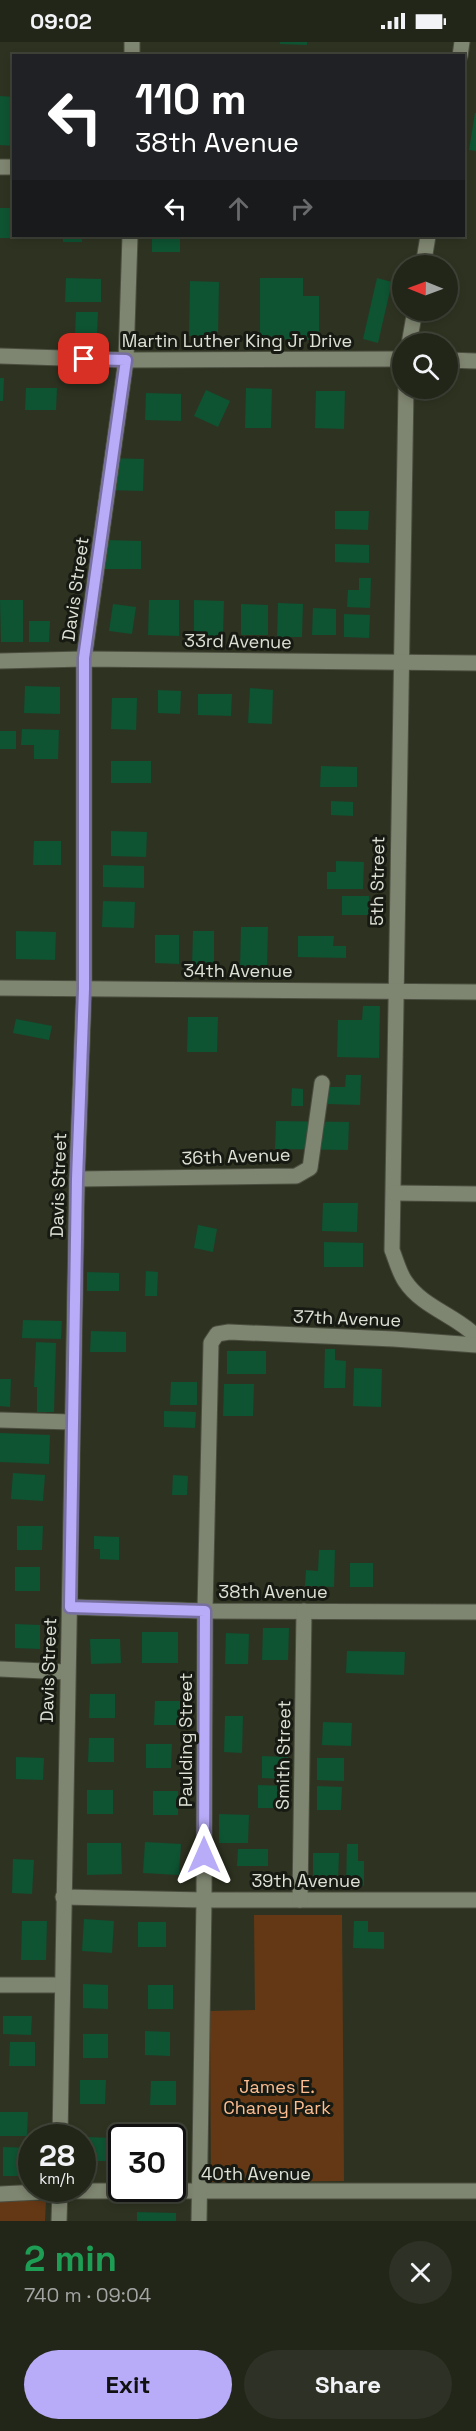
<!DOCTYPE html>
<meta charset="utf-8">
<style>
body{margin:0;font-family:"Space Grotesk",sans-serif;background:#2e3226;color:#f1f3f6;height:100vh;display:flex;flex-direction:column;font-size:22px;white-space:nowrap}
*{box-sizing:border-box;margin:0}
p{font-size:20px;color:#a2a5a2}
.icon{flex:none;width:33px;height:33px;fill:none;stroke:currentColor;stroke-width:2;stroke-linecap:round;stroke-linejoin:round}
.map{position:relative;height:2179px;overflow:hidden}
.sheet{display:flex;flex-direction:column;background:#222619;flex:1}
.sheet>*{flex:none}
.guide{position:absolute;left:12px;top:12px;width:453px;height:183px;border-radius:0px;box-shadow:0 3px 9px #0003,0 0 0 2px #3f4338;background:#202124;color:#fff;overflow:hidden}
.needle{width:39px;rotate:271deg}
.controls{position:absolute;left:392px;top:213px;display:grid;gap:12px}
.controls a{display:grid;place-items:center;width:66px;height:66px;border-radius:50%;background:#222619;box-shadow:0 3px 9px #0003,0 0 0 2px #3f4338;font-size:30px}
.speed{position:absolute;left:18px;top:2082px;display:flex;gap:12px;font-size:30px;font-weight:700;text-align:center}
.speed>*{display:grid;place-content:center;width:78px;height:78px;border-radius:50%;background:#222619;box-shadow:0 3px 9px #0003,0 0 0 2px #3f4338;line-height:1}
.speed small{font-size:15px;font-weight:400}
.speed .limit{border:3px solid #111;border-radius:9px;background:#fff;color:#111}
.pin{position:absolute;display:grid;place-items:center;width:51px;height:51px;color:#fff;margin:-26px;border-radius:12px;box-shadow:0 3px 9px #0006}
.me{position:absolute;width:66px;margin:-33px;rotate:0deg;stroke-linejoin:round;filter:drop-shadow(0 0 4px #0008)}
.turn{display:flex;align-items:center;gap:21px;height:126px;padding:0 24px;font-size:27px}
.turn .icon{width:78px;height:78px;stroke-width:2.5}
.turn b{display:block;font-size:42px;line-height:51px}
.lanes{display:flex;align-items:center;height:57px;padding:0 24px;background:#0003;justify-content:center;gap:30px;direction:ltr}
.lanes .off{opacity:.35}
.round{display:grid;place-items:center;flex:none;width:63px;height:63px;border-radius:32px;background:#2e3226}
.overview{display:flex;align-items:center;justify-content:space-between;height:102px;padding:0 24px}
h1{font-size:36px;font-weight:700;line-height:45px;color:#1e9e55}
.action{display:flex;gap:12px;margin-top:auto;padding:12px 24px}
.action a{flex:1;height:69px;border-radius:36px;background:#b8abf7;color:#111;font-size:24px;font-weight:700;line-height:69px;text-align:center}
.action a+a{background:#2e3226;color:#f1f3f6}
.status{display:flex;justify-content:space-between;align-items:center;height:42px;padding:0 30px;background:#222619;direction:ltr}
.status svg{height:16px;fill:currentColor}
.map>svg:first-child{display:block}
.green{fill:#653815}
.building{fill:#0e5332}
.lines{fill:none;stroke-linecap:round;stroke-linejoin:round}
.minor-casing{stroke:#4a4e3f;stroke-width:17}
.minor{stroke:#7e8570;stroke-width:15}
.route-casing{stroke:#786fa1;stroke-width:15}
.route{stroke:#b8abf7;stroke-width:10}
.labels{text-anchor:middle;dominant-baseline:central;stroke-width:6;stroke-linejoin:round;paint-order:stroke}
.street-label{font-size:18px;fill:#dde1d5;stroke:#171a12}
.park-label{font-size:18px;fill:#febe92;stroke:#171a12}
</style>
<div class="status"><b>09:02</b><svg viewBox="0 0 49 12"><path d="M0 12V9h3v3zM5 12V6h3v6zM10 12V3h3v9zM15 12V0h3v12zM26 1h20v11H26zM47 4h2v5h-2z"/></svg></div>
<div class="map">
<svg width="476" height="2179" viewBox="0 0 476 2179">
<rect width="100%" height="100%" fill="#2e3321"/>
<g class="green">
<path d="M254,1873H342L344,2139L211,2140L210,1969L255,1968Z"/>
<path d="M0,2159H46L45,2179H0Z"/>
</g>
<g class="building">
<path d="M280,0H307V3L280,2Z"/>
<path d="M0,54L14,55V104L0,103Z"/>
<path d="M475,71H476V109L469,108Z"/>
<path d="M0,166H14V194H20V196H0Z"/>
<rect x="63" y="194" width="19" height="6"/>
<rect x="152" y="194" width="28" height="16"/>
<path d="M66,236L101,237V260H65Z"/>
<path d="M260,236H303V254H319V298L260,297Z"/>
<path d="M377,236L392,240L378,301L363,297Z"/>
<path d="M190,239L219,240L218,295L189,294Z"/>
<path d="M76,270H98L97,294L75,293Z"/>
<path d="M0,336H4L3,359H0Z"/>
<path d="M26,346H57L56,368H25Z"/>
<path d="M246,346L272,347L271,386H245Z"/>
<path d="M206,348L230,359L218,385L194,374Z"/>
<path d="M316,349H345L344,387L315,386Z"/>
<path d="M146,351L181,352V379L145,378Z"/>
<path d="M106,416L144,417L143,449L105,448Z"/>
<path d="M335,469H369L368,488L335,487Z"/>
<path d="M105,498L141,499V527H105Z"/>
<path d="M335,502L369,503V521L335,520Z"/>
<path d="M359,536H371L370,566L347,565L348,548H359Z"/>
<path d="M0,558H23V600H1Z"/>
<path d="M149,558H179V594L148,593Z"/>
<path d="M194,558L224,559L223,595H194Z"/>
<path d="M278,561L303,562L302,595H277Z"/>
<path d="M113,562L136,565L132,592L109,589Z"/>
<path d="M241,562L268,563V593H241Z"/>
<path d="M313,566L336,567V593H312Z"/>
<path d="M344,572L370,573L369,596L344,595Z"/>
<path d="M29,579H50L49,600H29Z"/>
<path d="M25,644L60,645V672L24,671Z"/>
<path d="M250,646L273,648L272,682L248,681Z"/>
<path d="M158,648L181,649L180,672L158,671Z"/>
<path d="M198,652H232L231,674L198,673Z"/>
<path d="M112,656H137L136,688L111,687Z"/>
<path d="M22,687L59,688L58,717H34V703H21Z"/>
<rect x="0" y="689" width="16" height="18"/>
<rect x="111" y="719" width="40" height="22"/>
<path d="M321,724L357,725V745H320Z"/>
<path d="M331,759L353,760V774L331,773Z"/>
<path d="M111,789L147,790L146,815L111,814Z"/>
<path d="M34,799H61V823H33Z"/>
<path d="M336,819L364,820L363,847H327V830H336Z"/>
<path d="M103,823L144,824V846L103,845Z"/>
<rect x="342" y="854" width="27" height="19"/>
<path d="M103,859L135,860L134,886L102,885Z"/>
<path d="M241,885H268L267,927H240Z"/>
<path d="M16,889L56,890L55,918L16,917Z"/>
<path d="M193,889H214V926L192,925Z"/>
<path d="M155,893H179V922L155,921Z"/>
<path d="M298,894H334L333,904H346V916L298,915Z"/>
<path d="M363,964H380L379,1016L337,1015L338,978H362Z"/>
<path d="M188,975H218L217,1010H187Z"/>
<path d="M16,977L52,984L49,998L13,991Z"/>
<path d="M346,1033H361L360,1063L328,1062V1045H345Z"/>
<path d="M292,1046L303,1047V1064H291Z"/>
<path d="M276,1079L349,1080L348,1108L275,1107Z"/>
<path d="M323,1161H358L357,1190L322,1189Z"/>
<path d="M198,1183L217,1187L213,1210L194,1206Z"/>
<path d="M324,1200L363,1201V1225H324Z"/>
<path d="M146,1229L158,1230L157,1254H145Z"/>
<path d="M87,1230L119,1231V1249H87Z"/>
<path d="M23,1278L62,1279L61,1297L22,1296Z"/>
<path d="M91,1289L126,1290V1310H90Z"/>
<path d="M36,1300L56,1301L54,1370H37V1345H34Z"/>
<path d="M325,1307H335V1318L346,1319L345,1346H324Z"/>
<rect x="227" y="1309" width="39" height="23"/>
<path d="M354,1326L382,1327L381,1365L353,1364Z"/>
<path d="M0,1337H11L10,1365L0,1364Z"/>
<path d="M171,1340H197V1363H170Z"/>
<path d="M224,1342H254L253,1374H223Z"/>
<path d="M164,1369L196,1370L195,1386L164,1385Z"/>
<path d="M0,1391L50,1393L49,1422L0,1420Z"/>
<path d="M13,1431L45,1433L43,1459L11,1457Z"/>
<path d="M173,1433L188,1434L187,1453H172Z"/>
<path d="M17,1484H43L42,1508H17Z"/>
<path d="M94,1494L119,1495V1518L100,1517V1507H94Z"/>
<path d="M319,1508H335L334,1545L305,1544L306,1528L318,1529Z"/>
<rect x="350" y="1521" width="23" height="24"/>
<rect x="15" y="1525" width="25" height="24"/>
<path d="M15,1582L40,1583V1607L15,1606Z"/>
<path d="M263,1586H289L288,1618H262Z"/>
<rect x="142" y="1590" width="36" height="31"/>
<path d="M226,1591L249,1592L248,1622H225Z"/>
<path d="M90,1597H120L121,1621L91,1622Z"/>
<path d="M347,1609L405,1610L404,1633L346,1631Z"/>
<path d="M90,1652H115V1676H89Z"/>
<path d="M155,1659H180V1683H154Z"/>
<path d="M225,1674H243L242,1711L224,1710Z"/>
<path d="M323,1680L352,1681L351,1704L322,1703Z"/>
<path d="M89,1696H114V1720H88Z"/>
<path d="M146,1702H172L171,1726H146Z"/>
<path d="M262,1714L288,1715V1737L262,1736Z"/>
<path d="M16,1715L44,1716L43,1738L16,1737Z"/>
<path d="M317,1716H344V1739L317,1738Z"/>
<path d="M258,1743L285,1744V1766H258Z"/>
<path d="M317,1744L342,1745L341,1768H317Z"/>
<rect x="87" y="1748" width="26" height="24"/>
<rect x="153" y="1749" width="25" height="24"/>
<path d="M219,1772L249,1773L248,1801H219Z"/>
<path d="M145,1800L181,1802L179,1833L143,1831Z"/>
<path d="M87,1801H121L122,1832L87,1833Z"/>
<path d="M347,1802H358V1819H364V1844L346,1843Z"/>
<path d="M238,1807H268V1824H237Z"/>
<path d="M313,1811H339L338,1841L313,1840Z"/>
<path d="M13,1817L34,1818L32,1852L12,1851Z"/>
<path d="M84,1877L114,1879L112,1911L82,1909Z"/>
<path d="M22,1879H47L46,1918H21Z"/>
<path d="M354,1879H368V1890H384V1907L353,1906Z"/>
<rect x="138" y="1880" width="28" height="25"/>
<path d="M83,1942L108,1943V1967L83,1966Z"/>
<rect x="148" y="1943" width="25" height="24"/>
<path d="M3,1974H32L31,1993L3,1992Z"/>
<path d="M145,1989L170,1990V2014L145,2013Z"/>
<rect x="83" y="1992" width="25" height="24"/>
<path d="M10,2000H35V2024H9Z"/>
<path d="M80,2038H106L105,2062H80Z"/>
<path d="M151,2039H176V2063H150Z"/>
<path d="M0,2070H28L27,2094H0Z"/>
<path d="M86,2095L113,2096V2119H86Z"/>
<path d="M3,2105L32,2106V2134H3Z"/>
<path d="M137,2170L176,2171V2179H137Z"/>
</g>
<g class="lines">
<g class="minor-casing">
<g id="minor">
<path d="M132,14V0"/>
<path d="M460,14L462,0"/>
<path d="M0,125H14"/>
<path d="M423,224L428,194"/>
<path d="M409,302L415,268"/>
<path d="M0,314L126,318L402,317"/>
<path d="M447,318L476,319"/>
<path d="M406,346L392,1208C396,1218 399,1230 405,1239C422,1265 455,1273 476,1294"/>
<path d="M0,619L84,617L476,621"/>
<path d="M0,946L476,950"/>
<path d="M77,1137L296,1134L310,1126L322,1041"/>
<path d="M394,1151L476,1152"/>
<path d="M0,1378L72,1380"/>
<path d="M70,1565L205,1569L476,1570"/>
<path d="M0,1627L67,1630"/>
<path d="M63,1855L204,1858H476"/>
<path d="M300,1858L304,1569"/>
<path d="M0,1943H61"/>
<path d="M60,2096L77,1137L84,947V617L126,318L130,194"/>
<path d="M0,2152L60,2149H476"/>
<path d="M59,2179L60,2146"/>
<path d="M199,2179L204,1858L205,1569L211,1301L217,1292L229,1290L394,1297L476,1303"/>
</g>
</g>
<use href="#minor" class="minor"/>
</g>
<g class="lines">
<g class="route-casing">
<path id="route" d="M84,317L126,318L84,616V947L77,1137L70,1565L205,1569L204,1813"/>
</g>
<use href="#route" class="route"/>
</g>
<g class="labels">
<g class="street-label">
<text x="237" y="298">Martin Luther King Jr Drive</text>
<text transform="translate(75 547) rotate(-82)">Davis Street</text>
<text transform="translate(238 599) rotate(1)">33rd Avenue</text>
<text transform="translate(377 839) rotate(-89)">5th Street</text>
<text x="238" y="928">34th Avenue</text>
<text transform="translate(236 1114) rotate(-2)">36th Avenue</text>
<text transform="translate(58 1143) rotate(-88)">Davis Street</text>
<text transform="translate(347 1276) rotate(2)">37th Avenue</text>
<text x="273" y="1549">38th Avenue</text>
<text transform="translate(48 1628) rotate(-88)">Davis Street</text>
<text transform="translate(185 1698) rotate(-90)">Paulding Street</text>
<text transform="translate(283 1713) rotate(-89)">Smith Street</text>
<text x="306" y="1838">39th Avenue</text>
<text x="256" y="2131">40th Avenue</text>
</g>
<g class="park-label">
<text x="277" y="2044">James E.<tspan x="277" dy="21">Chaney Park</tspan></text>
</g>
</g>
</svg>
<div class="controls">
<a><svg class="needle" viewBox="-14 -14 28 28"><path d="M0-13l5 13h-10z" fill="#e53935"/><path d="M0 13l5-13h-10z" fill="#a2a5a2"/></svg></a>
<a><svg class="icon" aria-label="search" viewBox="0 0 24 24"><circle cx="10" cy="10" r="6"/><path d="M15 15l6 6"/></svg></a>
</div>
<div class="speed"><div>28<small>km/h</small></div><div class="limit">30</div></div>
<div class="pin" style="left:84px;top:317px;background:#d93025"><svg class="icon" aria-label="arrive" viewBox="0 0 24 24"><path d="M6 21V4h12l-3 4 3 4H6"/></svg></div>
<svg class="me" style="left:204px;top:1813px" viewBox="-20 -20 40 40"><path d="M0-17L14 15 0 8-14 15z" fill="#b8abf7" stroke="#fff" stroke-width="4"/></svg>
<div class="guide">
<div class="turn"><svg class="icon" aria-label="left" viewBox="0 0 24 24"><path d="M17 20v-9H6M10 6l-5 5 5 5"/></svg><div><b>110 m</b>38th Avenue</div></div>
<div class="lanes"><svg class="icon" aria-label="left" viewBox="0 0 24 24"><path d="M17 20v-9H6M10 6l-5 5 5 5"/></svg><svg class="icon off" aria-label="ahead" viewBox="0 0 24 24"><path d="M12 20V5M6 11l6-6 6 6"/></svg><svg class="icon off" aria-label="right" viewBox="0 0 24 24"><path d="M7 20v-9h11M14 6l5 5-5 5"/></svg></div>
</div>
</div>
<section class="sheet">
<div class="overview"><div><h1>2 min</h1><p>740 m · 09:04</p></div><a class="round"><svg class="icon" aria-label="close" viewBox="0 0 24 24"><path d="M6 6l12 12M18 6L6 18"/></svg></a></div>
<div class="action"><a>Exit</a><a>Share</a></div>
</section>
